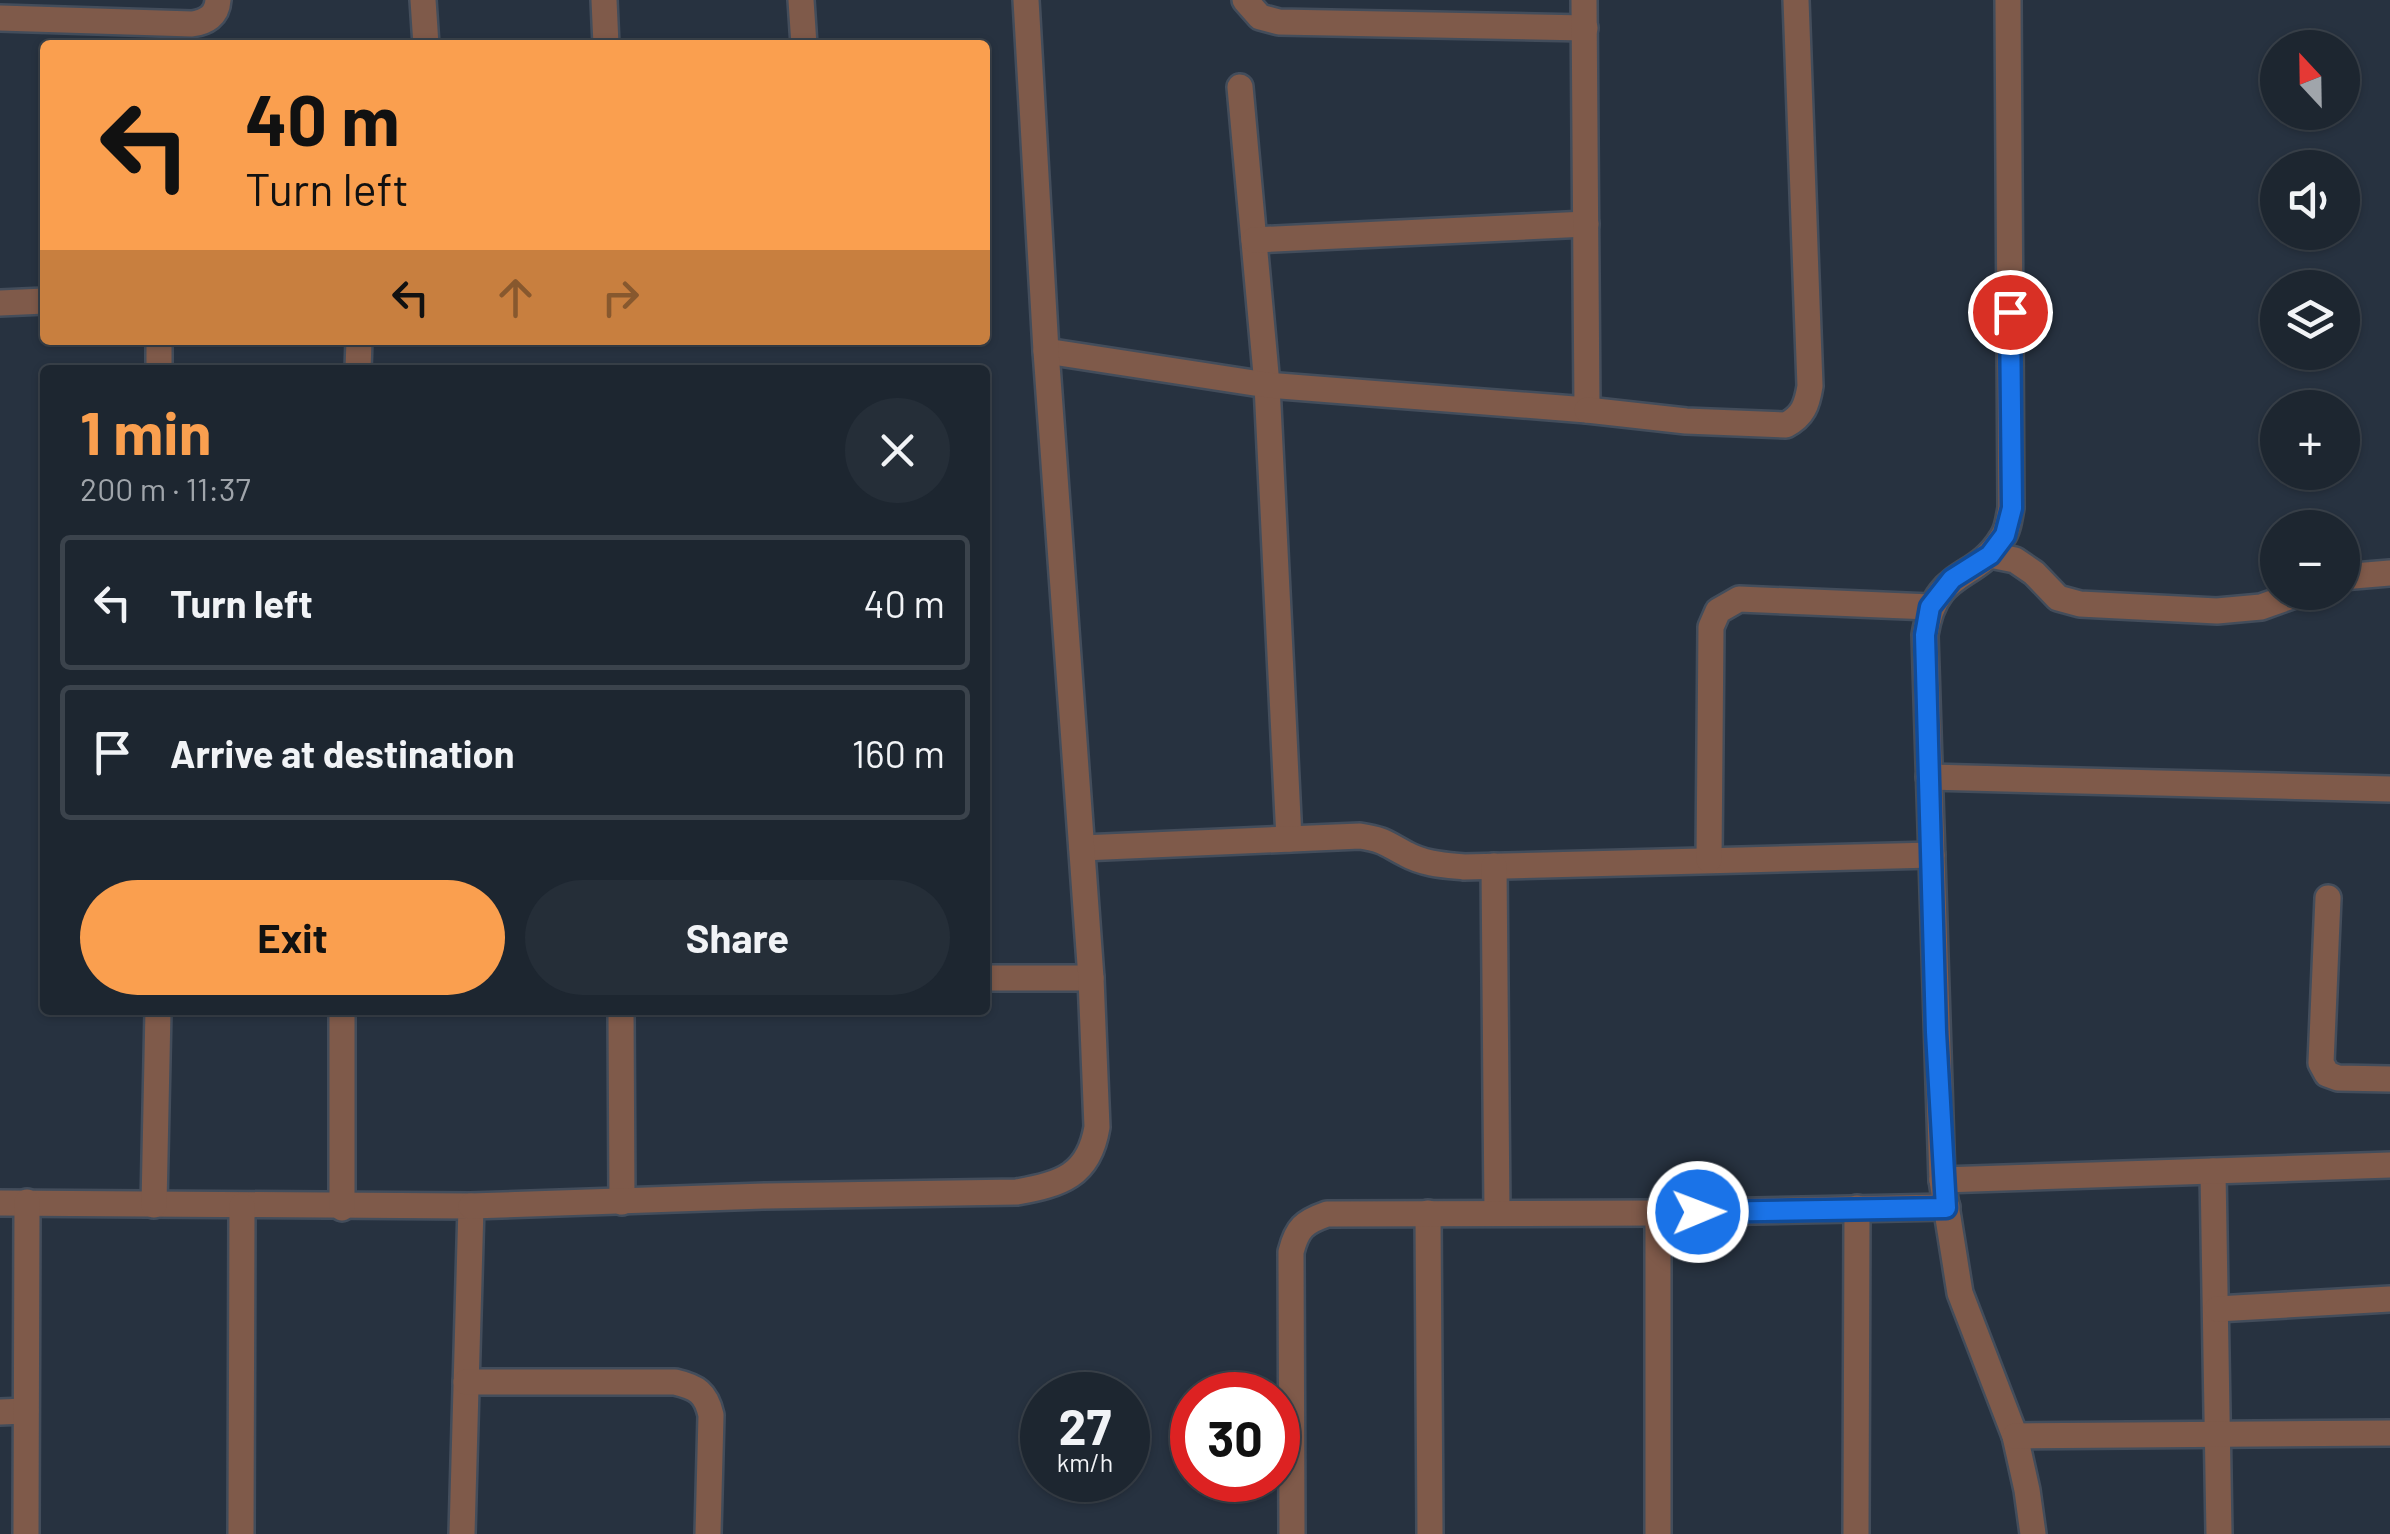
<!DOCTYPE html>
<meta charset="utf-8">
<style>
body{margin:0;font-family:Barlow,sans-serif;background:#252e38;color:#f1f3f6;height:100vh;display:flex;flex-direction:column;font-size:38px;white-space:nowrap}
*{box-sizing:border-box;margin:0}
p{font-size:32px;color:#a0a5ab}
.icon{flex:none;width:55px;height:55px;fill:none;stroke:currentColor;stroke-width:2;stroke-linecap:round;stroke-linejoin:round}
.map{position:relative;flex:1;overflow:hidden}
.drawer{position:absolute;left:40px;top:365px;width:950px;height:650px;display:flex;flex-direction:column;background:#1d2630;border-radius:10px;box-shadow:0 2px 8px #0004,0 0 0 2px #3b434c}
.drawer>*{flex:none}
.banner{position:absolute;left:40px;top:40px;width:950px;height:305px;border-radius:10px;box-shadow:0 2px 8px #0004,0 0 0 2px #3b434c;background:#fa9f4f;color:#111;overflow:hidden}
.needle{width:65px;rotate:338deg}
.fabs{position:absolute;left:2260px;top:30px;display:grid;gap:20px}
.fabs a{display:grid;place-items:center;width:100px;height:100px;border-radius:50%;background:#1d2630;box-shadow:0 2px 8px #0004,0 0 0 2px #3b434c;font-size:50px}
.speed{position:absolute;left:1020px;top:1372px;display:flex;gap:20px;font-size:50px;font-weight:700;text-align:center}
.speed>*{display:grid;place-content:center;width:130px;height:130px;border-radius:50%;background:#1d2630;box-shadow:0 2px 8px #0004,0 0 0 2px #3b434c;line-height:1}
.speed small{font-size:25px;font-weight:400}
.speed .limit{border:15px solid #d22;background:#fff;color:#111}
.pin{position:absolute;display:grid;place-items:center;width:85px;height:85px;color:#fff;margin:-42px;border:5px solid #fff;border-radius:50%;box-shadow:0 2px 10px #0007}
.me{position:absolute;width:110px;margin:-55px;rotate:89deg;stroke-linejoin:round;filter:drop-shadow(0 0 8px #0008)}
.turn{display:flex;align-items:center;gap:35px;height:210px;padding:0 40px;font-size:45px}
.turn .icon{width:130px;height:130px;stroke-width:2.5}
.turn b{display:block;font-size:70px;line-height:85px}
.lanes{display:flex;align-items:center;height:95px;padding:0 40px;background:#0003;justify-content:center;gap:50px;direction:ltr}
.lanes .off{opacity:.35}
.round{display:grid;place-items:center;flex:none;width:105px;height:105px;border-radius:52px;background:#252e38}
.headline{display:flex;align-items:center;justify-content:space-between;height:170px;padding:0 40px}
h1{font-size:60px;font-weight:700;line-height:75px;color:#fa9f4f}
.cta{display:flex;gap:20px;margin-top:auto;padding:20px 40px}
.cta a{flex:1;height:115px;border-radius:60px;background:#fa9f4f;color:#111;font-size:40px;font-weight:700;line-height:115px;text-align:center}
.cta a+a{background:#252e38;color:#f1f3f6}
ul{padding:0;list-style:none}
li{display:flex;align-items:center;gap:30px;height:135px;margin:0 20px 15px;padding:0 20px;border:5px solid #3b434c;border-radius:10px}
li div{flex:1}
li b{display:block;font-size:38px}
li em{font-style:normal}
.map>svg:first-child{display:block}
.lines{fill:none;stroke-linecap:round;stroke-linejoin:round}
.street-casing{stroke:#434d5b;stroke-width:30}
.street{stroke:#7f5a4a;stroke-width:25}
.route-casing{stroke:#114b97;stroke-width:25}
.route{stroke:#1a73e8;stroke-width:18}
</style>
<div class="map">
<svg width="2390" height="1534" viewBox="0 0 2390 1534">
<rect width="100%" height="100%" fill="#273240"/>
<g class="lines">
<g class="street-casing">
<g id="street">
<path d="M423,0L426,45"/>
<path d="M604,0L606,45"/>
<path d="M801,0L804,45"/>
<path d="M1245,0L1260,17L1279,22L1585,28"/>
<path d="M2008,0L2011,508C2009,518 2008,530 2002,538C1975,583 1936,566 1925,635L1942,1180L1960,1293L2015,1436L2027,1490L2033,1534"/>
<path d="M0,18L192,24C206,22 217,16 218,0"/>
<path d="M1240,87L1267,385L1289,839"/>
<path d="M1254,240L1586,224"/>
<path d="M0,303L45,301"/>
<path d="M159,340V370"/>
<path d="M1046,351L1267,385L1587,410L1584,0"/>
<path d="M358,370L359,340"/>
<path d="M1587,410L1686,421L1786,425C1803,416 1807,405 1810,386L1796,0"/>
<path d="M1990,555L2015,560L2034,573L2058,598L2080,604L2217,611L2261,607L2303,592"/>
<path d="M2342,577L2390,573"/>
<path d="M1929,777L2390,789"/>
<path d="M1082,848L1360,836C1385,840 1385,843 1406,854C1424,864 1444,865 1464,867L1932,855"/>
<path d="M1709,860L1711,627L1718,611L1739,599L1930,607"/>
<path d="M1494,866L1497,1213"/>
<path d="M2328,898L2321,1063L2327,1074L2338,1078L2390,1079"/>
<path d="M985,978H1091"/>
<path d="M621,1010L622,1202"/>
<path d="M2213,1171L2219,1534"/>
<path d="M1942,1180L2390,1165"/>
<path d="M0,1203L471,1206L462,1534"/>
<path d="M154,1205L158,1010"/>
<path d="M471,1206L765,1196L1017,1192C1061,1184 1089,1176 1097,1127L1091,978L1046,351L1026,0"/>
<path d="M342,1208V1010"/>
<path d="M1428,1213L1430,1534"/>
<path d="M2217,1309L2390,1299"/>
<path d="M466,1382H675C697,1387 706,1393 711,1415L708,1534"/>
<path d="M0,1412L26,1411"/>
<path d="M2015,1436L2390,1433"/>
<path d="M26,1534L27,1202"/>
<path d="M241,1534L242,1206"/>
<path d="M1292,1534L1291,1252C1297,1228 1304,1222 1327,1214L1658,1213L1947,1207"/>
<path d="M1658,1534V1213"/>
<path d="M1856,1534L1857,1208"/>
</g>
</g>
<use href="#street" class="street"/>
</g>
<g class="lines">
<g class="route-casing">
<path id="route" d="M1698,1212L1946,1208L1936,1032L1925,635L1930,607L1952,579L1990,555L2005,535L2012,508L2010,312"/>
</g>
<use href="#route" class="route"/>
</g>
</svg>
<div class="fabs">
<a><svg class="needle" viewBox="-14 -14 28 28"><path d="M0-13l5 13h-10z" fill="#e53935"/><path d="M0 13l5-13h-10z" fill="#a0a5ab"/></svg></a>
<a><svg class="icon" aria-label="sound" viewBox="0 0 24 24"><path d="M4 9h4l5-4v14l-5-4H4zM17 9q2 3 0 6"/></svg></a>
<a><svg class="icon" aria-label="layers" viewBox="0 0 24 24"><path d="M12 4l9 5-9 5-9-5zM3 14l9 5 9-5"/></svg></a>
<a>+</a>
<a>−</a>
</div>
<div class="speed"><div>27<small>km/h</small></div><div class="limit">30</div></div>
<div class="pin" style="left:2010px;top:312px;background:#d93025"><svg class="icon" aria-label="arrive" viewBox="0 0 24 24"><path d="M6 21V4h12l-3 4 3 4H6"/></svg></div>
<svg class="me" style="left:1698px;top:1212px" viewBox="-20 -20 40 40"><circle r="17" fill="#1a73e8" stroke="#fff" stroke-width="3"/><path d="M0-11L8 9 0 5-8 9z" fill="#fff"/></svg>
<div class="banner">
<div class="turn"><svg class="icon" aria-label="left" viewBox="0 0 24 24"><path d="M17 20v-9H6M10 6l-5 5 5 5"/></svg><div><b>40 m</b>Turn left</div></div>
<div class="lanes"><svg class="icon" aria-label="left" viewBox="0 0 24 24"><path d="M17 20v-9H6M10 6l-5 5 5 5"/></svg><svg class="icon off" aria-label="ahead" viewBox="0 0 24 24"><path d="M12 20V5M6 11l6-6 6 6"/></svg><svg class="icon off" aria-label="right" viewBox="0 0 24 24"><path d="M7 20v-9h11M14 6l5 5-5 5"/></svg></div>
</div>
<section class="drawer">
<div class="headline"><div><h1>1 min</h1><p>200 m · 11:37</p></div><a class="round"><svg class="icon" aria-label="close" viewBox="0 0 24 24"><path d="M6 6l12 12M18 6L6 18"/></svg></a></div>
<ul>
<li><svg class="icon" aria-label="left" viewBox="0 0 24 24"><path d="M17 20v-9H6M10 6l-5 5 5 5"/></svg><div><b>Turn left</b></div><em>40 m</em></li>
<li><svg class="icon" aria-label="arrive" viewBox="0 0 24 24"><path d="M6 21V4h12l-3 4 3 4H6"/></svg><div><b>Arrive at destination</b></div><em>160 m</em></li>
</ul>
<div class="cta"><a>Exit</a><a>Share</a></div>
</section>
</div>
